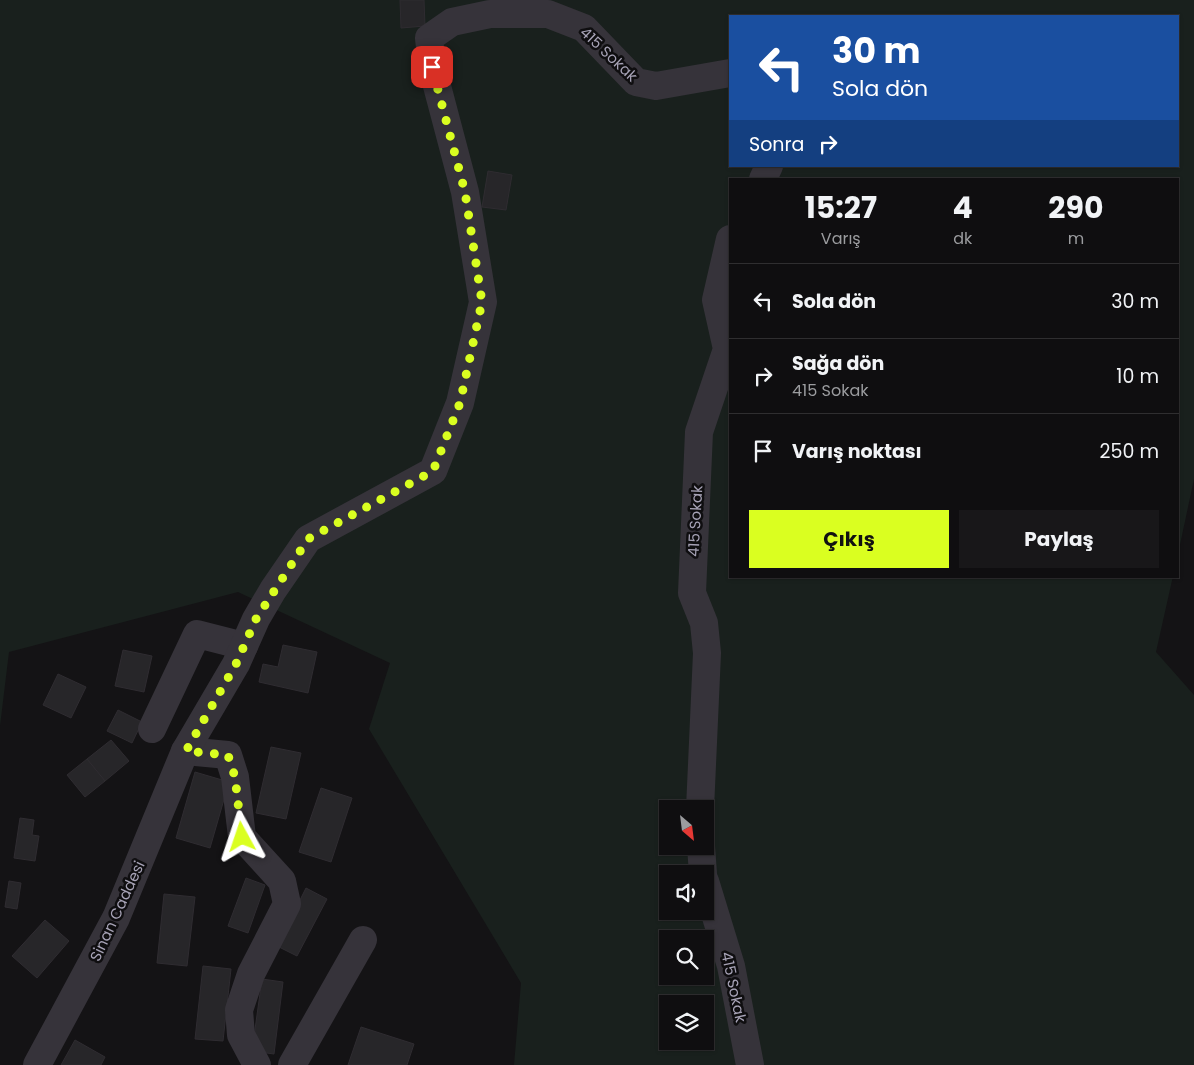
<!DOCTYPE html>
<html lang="tr">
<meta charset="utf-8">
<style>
body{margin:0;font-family:Poppins,sans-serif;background:#181719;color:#f1f3f6;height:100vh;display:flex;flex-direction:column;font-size:19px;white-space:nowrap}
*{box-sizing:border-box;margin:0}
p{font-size:16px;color:#9b9c9f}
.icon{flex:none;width:28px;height:28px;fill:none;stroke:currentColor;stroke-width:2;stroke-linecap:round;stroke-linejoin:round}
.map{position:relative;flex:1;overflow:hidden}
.details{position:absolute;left:729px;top:178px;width:450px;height:400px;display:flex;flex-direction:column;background:#0f0e10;border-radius:0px;box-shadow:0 1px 4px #0004,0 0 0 1px #2f2e30}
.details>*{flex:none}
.guide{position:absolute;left:729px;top:15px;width:450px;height:152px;border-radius:0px;box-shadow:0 1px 4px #0004,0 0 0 1px #2f2e30;background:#1a4fa0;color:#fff;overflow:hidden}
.needle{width:32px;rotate:152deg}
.fabs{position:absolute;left:659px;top:800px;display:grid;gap:10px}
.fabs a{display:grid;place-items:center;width:55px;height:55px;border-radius:0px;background:#0f0e10;box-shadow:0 1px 4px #0004,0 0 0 1px #2f2e30;font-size:25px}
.pin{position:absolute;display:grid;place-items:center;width:42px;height:42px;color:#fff;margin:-21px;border-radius:10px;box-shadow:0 2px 8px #0006}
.me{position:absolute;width:55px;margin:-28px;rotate:355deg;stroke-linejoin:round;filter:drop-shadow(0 0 4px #0008)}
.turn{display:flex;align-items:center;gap:18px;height:105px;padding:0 20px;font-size:22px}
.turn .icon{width:65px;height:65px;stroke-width:2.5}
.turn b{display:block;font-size:35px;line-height:42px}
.then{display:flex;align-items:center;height:48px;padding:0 20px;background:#0003;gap:10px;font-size:19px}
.eta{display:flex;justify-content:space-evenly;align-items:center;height:85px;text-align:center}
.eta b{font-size:30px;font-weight:700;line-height:35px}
.cta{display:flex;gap:10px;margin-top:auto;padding:10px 20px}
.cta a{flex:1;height:58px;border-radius:0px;background:#daff20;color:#111;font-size:20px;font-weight:700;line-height:58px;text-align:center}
.cta a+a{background:#181719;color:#f1f3f6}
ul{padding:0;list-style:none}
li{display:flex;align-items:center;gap:15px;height:75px;padding:0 20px;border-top:1px solid #2f2e30}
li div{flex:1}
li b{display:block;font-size:19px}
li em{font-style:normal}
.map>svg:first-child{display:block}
.green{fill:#19201d;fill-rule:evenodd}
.building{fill:#272629;stroke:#2f2c31}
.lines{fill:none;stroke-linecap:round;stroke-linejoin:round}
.minor{stroke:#36333a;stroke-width:28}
.route{stroke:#daff20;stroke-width:9;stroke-dasharray:0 16.2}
.labels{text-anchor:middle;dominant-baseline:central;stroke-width:5;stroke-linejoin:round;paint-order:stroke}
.street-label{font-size:15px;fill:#a7a3b6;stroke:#0f0e10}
</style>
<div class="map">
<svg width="1194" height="1065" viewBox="0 0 1194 1065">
<rect width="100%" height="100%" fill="#141315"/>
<path class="green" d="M0,0H1194V479L1178,554V179H730V576H1173L1156,652L1194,695V1065H514L521,983L369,729L390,663L238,592L9,652L0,726ZM730,16H1178V166H730ZM668,809H705V846H668ZM668,874H705V911H668ZM668,939H705V976H668ZM668,1004H705V1041H668Z"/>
<g class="building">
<path d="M400,0H424L425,26L401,28Z"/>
<path d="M488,171L512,175L506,210L482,207Z"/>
<path d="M283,645L317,652L308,693L259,682L263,664L278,667Z"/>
<path d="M123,650L152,656L144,692L115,686Z"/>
<path d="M58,674L86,687L71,718L43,705Z"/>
<path d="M118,710L142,722L132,743L107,731Z"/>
<path d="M111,740L129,761L105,781L87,759Z"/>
<path d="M271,747L301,753L286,819L256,813Z"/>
<path d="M87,759L105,781L85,797L67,775Z"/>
<path d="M195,772L229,782L210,848L176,838Z"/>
<path d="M321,788L352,798L331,862L299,852Z"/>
<path d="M20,818L34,820L32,835L39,836L35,861L14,858Z"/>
<path d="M246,878L265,885L248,933L228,926Z"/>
<path d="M9,881L21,883L17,909L5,907Z"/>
<path d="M306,888L327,899L297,956L277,946Z"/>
<path d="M164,894L195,897L187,966L157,963Z"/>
<path d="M45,920L69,941L37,978L12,956Z"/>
<path d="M203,966L231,969L223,1041L195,1039Z"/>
<path d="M262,979L283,982L274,1054L252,1051Z"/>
<path d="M361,1027L414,1044L407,1065H348Z"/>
<path d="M75,1040L105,1057L101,1065H61Z"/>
</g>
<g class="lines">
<g class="minor">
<path d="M763,179L769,166"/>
<path d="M152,729L197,634L244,646"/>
<path d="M185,751L228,755L235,777L242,837L282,881L287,904L251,974L239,1010L241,1035L257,1065"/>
<path d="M700,809L707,653L704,623L692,593L699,432L727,349L716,300L730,239"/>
<path d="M701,846L703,874"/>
<path d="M705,881L731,966L750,1065"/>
<path d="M37,1065L116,918L185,751L236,664L256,619L273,590L308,539L433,471L460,403L483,302L465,192L432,67L429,38L452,22L490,14H548L584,28L636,82L656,86L730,73"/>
<path d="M292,1065L363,940"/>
</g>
</g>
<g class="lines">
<path class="route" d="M242,837L235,777L228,755L186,751L236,664L256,619L308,539L433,471L460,403L482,302L465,192L432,67"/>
</g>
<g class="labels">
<g class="street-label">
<text transform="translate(609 54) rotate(43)">415 Sokak</text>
<text transform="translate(695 521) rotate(-87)">415 Sokak</text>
<text transform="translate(117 911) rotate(-65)">Sinan Caddesi</text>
<text transform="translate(734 987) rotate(78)">415 Sokak</text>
</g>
</g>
</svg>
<div class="fabs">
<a><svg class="needle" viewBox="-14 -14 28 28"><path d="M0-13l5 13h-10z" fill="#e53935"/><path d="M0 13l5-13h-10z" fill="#9b9c9f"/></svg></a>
<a><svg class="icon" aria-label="sound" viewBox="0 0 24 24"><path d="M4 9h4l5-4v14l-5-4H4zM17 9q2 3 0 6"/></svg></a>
<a><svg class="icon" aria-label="search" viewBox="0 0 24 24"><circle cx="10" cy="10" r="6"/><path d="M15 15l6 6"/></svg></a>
<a><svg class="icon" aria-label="layers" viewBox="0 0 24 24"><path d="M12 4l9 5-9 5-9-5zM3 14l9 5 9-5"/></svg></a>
</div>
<div class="pin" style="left:432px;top:67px;background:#d93025"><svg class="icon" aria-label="arrive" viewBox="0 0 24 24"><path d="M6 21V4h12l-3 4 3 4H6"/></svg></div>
<svg class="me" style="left:242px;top:837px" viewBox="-20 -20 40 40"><path d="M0-17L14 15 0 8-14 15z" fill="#daff20" stroke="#fff" stroke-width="4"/></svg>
<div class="guide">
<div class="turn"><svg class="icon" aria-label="left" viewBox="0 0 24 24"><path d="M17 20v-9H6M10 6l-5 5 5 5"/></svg><div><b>30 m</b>Sola dön</div></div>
<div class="then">Sonra<svg class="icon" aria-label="right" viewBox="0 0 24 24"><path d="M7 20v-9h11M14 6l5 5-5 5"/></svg></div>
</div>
<section class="details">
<div class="eta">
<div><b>15:27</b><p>Varış</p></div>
<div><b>4</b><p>dk</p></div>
<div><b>290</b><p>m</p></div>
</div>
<ul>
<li><svg class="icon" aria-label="left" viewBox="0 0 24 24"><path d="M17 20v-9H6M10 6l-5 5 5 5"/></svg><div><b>Sola dön</b></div><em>30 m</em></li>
<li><svg class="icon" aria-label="right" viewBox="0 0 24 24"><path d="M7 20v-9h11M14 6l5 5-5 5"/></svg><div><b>Sağa dön</b><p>415 Sokak</p></div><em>10 m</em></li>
<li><svg class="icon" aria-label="arrive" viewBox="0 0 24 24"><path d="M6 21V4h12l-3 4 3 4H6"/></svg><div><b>Varış noktası</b></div><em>250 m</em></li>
</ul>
<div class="cta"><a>Çıkış</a><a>Paylaş</a></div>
</section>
</div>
